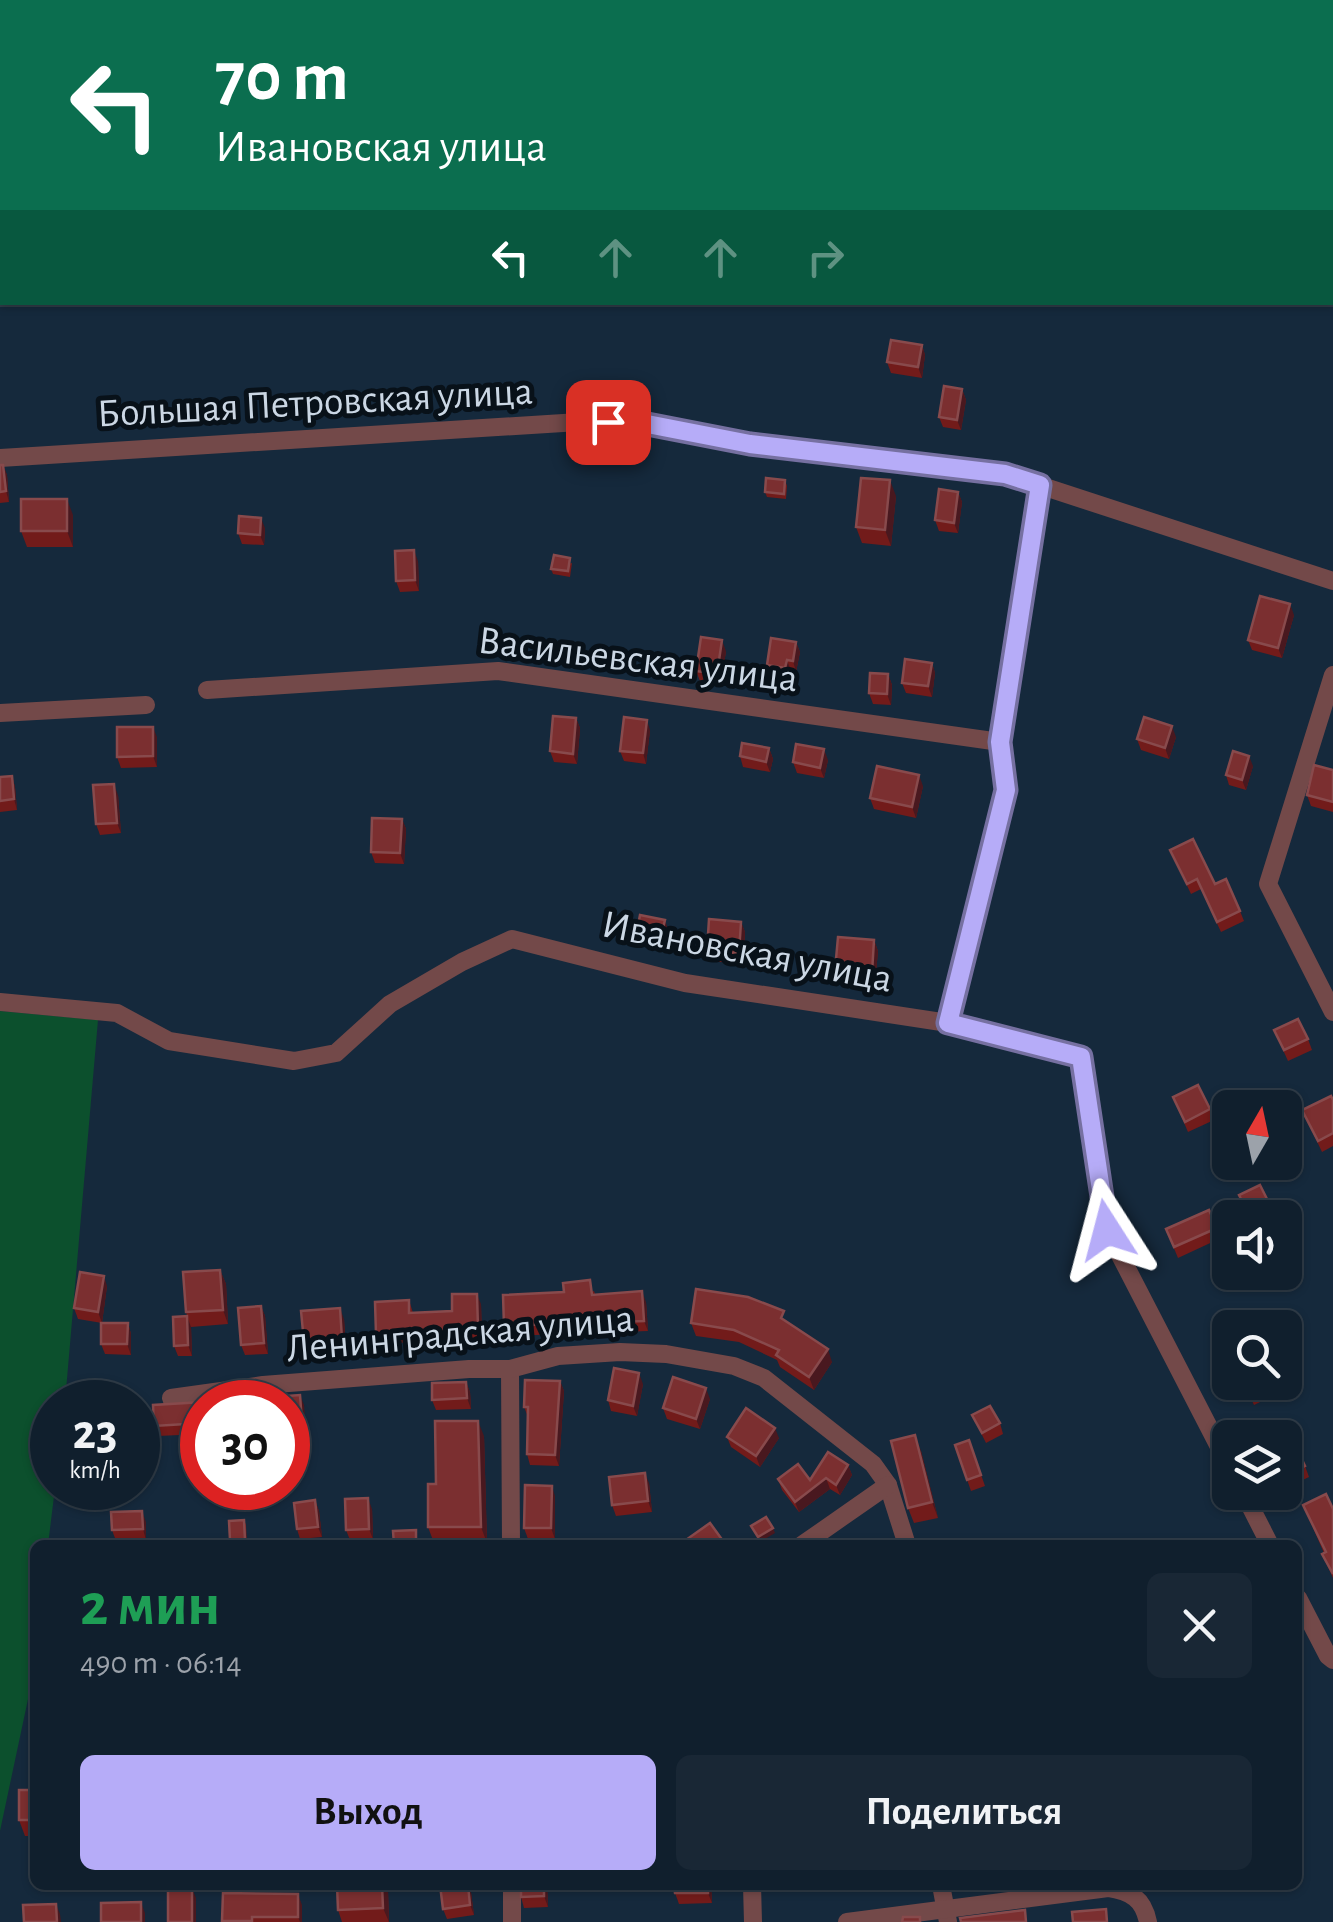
<!DOCTYPE html>
<html lang="ru">
<meta charset="utf-8">
<style>
body{margin:0;font-family:"Alegreya Sans",sans-serif;background:#192735;color:#f1f3f6;height:100vh;display:flex;flex-direction:column;font-size:38px;white-space:nowrap}
*{box-sizing:border-box;margin:0}
p{font-size:32px;color:#9ca2aa}
.icon{flex:none;width:55px;height:55px;fill:none;stroke:currentColor;stroke-width:2;stroke-linecap:round;stroke-linejoin:round}
.map{position:relative;flex:1;overflow:hidden}
.sheet{position:absolute;left:30px;top:1540px;width:1272px;height:350px;display:flex;flex-direction:column;background:#101f2d;border-radius:15px;box-shadow:0 2px 8px #0004,0 0 0 2px #303d49}
.sheet>*{flex:none}
.guide{position:absolute;left:0px;top:0px;width:1335px;height:305px;box-shadow:0 2px 8px #0004,0 0 0 2px #303d49;background:#0b6e4f;color:#fff;overflow:hidden}
.needle{width:65px;rotate:9deg}
.fabs{position:absolute;left:1212px;top:1090px;display:grid;gap:20px}
.fabs a{display:grid;place-items:center;width:90px;height:90px;border-radius:15px;background:#101f2d;box-shadow:0 2px 8px #0004,0 0 0 2px #303d49;font-size:50px}
.speed{position:absolute;left:30px;top:1380px;display:flex;gap:20px;font-size:50px;font-weight:700;text-align:center}
.speed>*{display:grid;place-content:center;width:130px;height:130px;border-radius:50%;background:#101f2d;box-shadow:0 2px 8px #0004,0 0 0 2px #303d49;line-height:1}
.speed small{font-size:25px;font-weight:400}
.speed .limit{border:15px solid #d22;background:#fff;color:#111}
.pin{position:absolute;display:grid;place-items:center;width:85px;height:85px;color:#fff;margin:-42px;border-radius:20px;box-shadow:0 5px 15px #0006}
.me{position:absolute;width:110px;margin:-55px;rotate:351deg;stroke-linejoin:round;filter:drop-shadow(0 0 8px #0008)}
.turn{display:flex;align-items:center;gap:35px;height:210px;padding:0 50px;font-size:45px}
.turn .icon{width:130px;height:130px;stroke-width:2.5}
.turn b{display:block;font-size:70px;line-height:85px}
.lanes{display:flex;align-items:center;height:95px;padding:0 50px;background:#0003;justify-content:center;gap:50px;direction:ltr}
.lanes .off{opacity:.35}
.round{display:grid;place-items:center;flex:none;width:105px;height:105px;border-radius:15px;background:#192735}
.head{display:flex;align-items:center;justify-content:space-between;height:170px;padding:0 50px}
h1{font-size:60px;font-weight:600;line-height:75px;color:#1e9e55}
.action{display:flex;gap:20px;margin-top:auto;padding:20px 50px}
.action a{flex:1;height:115px;border-radius:15px;background:#b6acf8;color:#111;font-size:40px;font-weight:600;line-height:115px;text-align:center}
.action a+a{background:#192735;color:#f1f3f6}
.map>svg:first-child{display:block}
.green{fill:#0c502d}
.lines{fill:none;stroke-linecap:round;stroke-linejoin:round}
.street{stroke:#734949;stroke-width:18}
.wall{fill:#721b1a}
.shaded-wall{fill:#49181f}
.building{fill:#7b2f30;stroke:#884a4c;stroke-width:2.5}
.route-casing{stroke:#7670a1;stroke-width:25}
.route{stroke:#b6acf8;stroke-width:18}
.labels{text-anchor:middle;dominant-baseline:central;stroke-width:10;stroke-linejoin:round;paint-order:stroke}
.street-label{font-size:40px;fill:#cbd7e4;stroke:#081119}
</style>
<div class="map">
<svg width="1333" height="1922" viewBox="0 0 1333 1922">
<rect width="100%" height="100%" fill="#15293c"/>
<path class="green" d="M0,1011L98,1020L65,1402H52L55,1488L48,1545H35V1650L31,1685L0,1831Z"/>
<g class="lines">
<g class="street">
<path d="M0,458L579,422H637L750,444L1005,474L1333,581"/>
<path d="M1333,675L1268,884L1333,1012"/>
<path d="M207,690L498,671L1000,742"/>
<path d="M0,713L146,705"/>
<path d="M0,1002L117,1013L169,1041L294,1061L336,1053L390,1004L462,962L512,939L685,983L948,1023L1081,1057L1107,1230L1230,1468"/>
<path d="M948,1023L1007,790L1000,742L1040,485"/>
<path d="M510,1369L511,1545"/>
<path d="M171,1398L263,1385L469,1369H510L558,1356L620,1352L666,1354L734,1366L764,1378L873,1464L888,1485L907,1545"/>
<path d="M1243,1492L1270,1545"/>
<path d="M802,1545L888,1485"/>
<path d="M1298,1598L1328,1656L1333,1660"/>
<path d="M512,1885V1922"/>
<path d="M752,1885L753,1922"/>
<path d="M941,1885L948,1922"/>
<path d="M847,1922L1108,1888C1131,1892 1143,1898 1148,1922"/>
</g>
</g>
<g class="wall">
<path d="M922,345L925,355L922,378L891,373L887,362Z"/>
<path d="M962,389L966,400L961,430L943,427L939,417Z"/>
<path d="M0,465H3L7,475L9,502L0,503Z"/>
<path d="M785,480L787,486L786,499L767,497L765,492Z"/>
<path d="M958,492L962,502L958,533L939,531L935,520Z"/>
<path d="M896,496L891,546L862,543L856,527Z"/>
<path d="M73,515V547H27L21,531Z"/>
<path d="M265,528L264,545L242,544L238,533Z"/>
<path d="M418,561L419,591L400,592L396,581Z"/>
<path d="M572,563L570,577L553,574L551,569Z"/>
<path d="M1294,615L1282,658L1252,650L1248,640Z"/>
<path d="M796,642L800,652L796,672L791,671L789,678L770,675L767,665Z"/>
<path d="M726,651L721,684L700,681L696,671Z"/>
<path d="M932,663L935,673L932,697L906,693L902,683Z"/>
<path d="M888,674L892,685L891,705L873,704L869,693Z"/>
<path d="M576,718L580,728L577,764L554,762L550,751Z"/>
<path d="M650,730L646,764L624,761L620,751Z"/>
<path d="M157,737V767L121,768L117,757Z"/>
<path d="M1176,737L1169,759L1141,750L1137,739Z"/>
<path d="M769,748L773,759L770,772L743,767L740,756Z"/>
<path d="M828,760L824,778L797,773L793,762Z"/>
<path d="M1253,766L1246,790L1229,785L1226,775Z"/>
<path d="M1333,770V812L1311,806L1307,795Z"/>
<path d="M12,776L15,787L17,810L0,812V777Z"/>
<path d="M923,786L916,818L874,809L870,798Z"/>
<path d="M118,795L121,833L100,835L96,824Z"/>
<path d="M402,819L406,829L404,864L375,863L371,852Z"/>
<path d="M1170,850L1215,884L1240,911L1244,921L1221,932L1201,889L1191,894Z"/>
<path d="M741,922L745,932L743,964L710,961L707,951Z"/>
<path d="M668,930L665,947L640,942L637,931Z"/>
<path d="M874,940L878,951L875,984L839,981L835,970Z"/>
<path d="M1274,1030L1308,1039L1312,1050L1288,1061Z"/>
<path d="M1173,1097L1210,1109L1214,1120L1188,1132Z"/>
<path d="M1333,1100V1146L1322,1152L1302,1110Z"/>
<path d="M1217,1228L1221,1238L1178,1258L1166,1229Z"/>
<path d="M220,1270L226,1284L228,1324L191,1327L192,1356H178L174,1346L187,1316L186,1312Z"/>
<path d="M107,1286L102,1323L78,1319L74,1308Z"/>
<path d="M594,1291L595,1294L646,1302L648,1331L508,1336L504,1326Z"/>
<path d="M409,1300L413,1313L452,1311L481,1304L482,1338L380,1344L376,1334Z"/>
<path d="M261,1306L265,1316L268,1354L245,1355L241,1345Z"/>
<path d="M344,1319L346,1349L307,1353L304,1342Z"/>
<path d="M128,1323L131,1334V1355L105,1354L101,1344Z"/>
<path d="M691,1323H788L832,1362L814,1390L780,1367L777,1360L739,1342L696,1336Z"/>
<path d="M560,1381L564,1391L559,1466L530,1465L527,1454L528,1417L524,1407Z"/>
<path d="M466,1382L470,1392L471,1409L436,1410L432,1400Z"/>
<path d="M1243,1382H1280L1283,1391L1254,1405Z"/>
<path d="M643,1384L637,1416L611,1411L608,1400Z"/>
<path d="M710,1399L700,1429L667,1419L663,1408Z"/>
<path d="M202,1402V1434L158,1436L154,1426Z"/>
<path d="M288,1402L304,1405L305,1433L288,1434Z"/>
<path d="M972,1415L1000,1423L1003,1434L986,1443Z"/>
<path d="M484,1436L487,1543H434L428,1527L436,1484Z"/>
<path d="M727,1437L779,1438L760,1467L731,1447Z"/>
<path d="M1285,1438L1305,1466L1309,1477L1288,1487L1285,1481Z"/>
<path d="M969,1440L985,1486L971,1491L955,1445Z"/>
<path d="M921,1451L938,1518L914,1523L908,1508Z"/>
<path d="M848,1465L852,1475L840,1495L830,1489L799,1512L782,1490L778,1479L810,1480Z"/>
<path d="M649,1483L652,1512L616,1516L612,1505Z"/>
<path d="M555,1496V1539H528L524,1528Z"/>
<path d="M315,1500L319,1511L322,1537L300,1539L297,1529Z"/>
<path d="M1303,1505L1333,1509V1578L1322,1554L1324,1553Z"/>
<path d="M372,1509L373,1539L350,1540L346,1530Z"/>
<path d="M244,1520L246,1525L247,1545H231L230,1540Z"/>
<path d="M146,1522V1540L116,1541L112,1530Z"/>
<path d="M35,1790V1836H25L19,1820Z"/>
<path d="M337,1885H386L388,1891L389,1922H342L338,1910Z"/>
<path d="M470,1885L474,1915L447,1919L443,1909Z"/>
<path d="M521,1885H547L548,1907L524,1908L521,1897Z"/>
<path d="M674,1885H711L712,1903L679,1904L675,1893Z"/>
<path d="M763,1885H786V1888L765,1890Z"/>
<path d="M812,1885H861L815,1891Z"/>
<path d="M302,1905V1922H223L222,1921Z"/>
</g>
<g class="shaded-wall">
<path d="M922,345L925,355L922,378L918,367Z"/>
<path d="M962,389L966,400L961,430L957,420Z"/>
<path d="M3,465L7,475L9,502L6,491Z"/>
<path d="M890,480L896,496L891,546L885,530Z"/>
<path d="M958,492L962,502L958,533L954,523Z"/>
<path d="M67,499L73,515V547L67,531Z"/>
<path d="M261,518L265,528L264,545L260,535Z"/>
<path d="M414,550L418,561L419,591L415,580Z"/>
<path d="M1290,604L1294,615L1282,658L1278,648Z"/>
<path d="M722,640L726,651L721,684L717,674Z"/>
<path d="M796,642L800,652L796,672L793,661Z"/>
<path d="M787,660L791,671L789,678L785,668Z"/>
<path d="M932,663L935,673L932,697L928,686Z"/>
<path d="M888,674L892,685L891,705L887,694Z"/>
<path d="M576,718L580,728L577,764L573,754Z"/>
<path d="M647,720L650,730L646,764L643,753Z"/>
<path d="M1172,726L1176,737L1169,759L1165,748Z"/>
<path d="M153,727L157,737V767L153,756Z"/>
<path d="M769,748L773,759L770,772L766,762Z"/>
<path d="M824,749L828,760L824,778L820,768Z"/>
<path d="M1249,756L1253,766L1246,790L1242,780Z"/>
<path d="M919,775L923,786L916,818L912,807Z"/>
<path d="M12,776L15,787L17,810L14,799Z"/>
<path d="M114,784L118,795L121,833L117,823Z"/>
<path d="M402,819L406,829L404,864L400,853Z"/>
<path d="M665,920L668,930L665,947L661,936Z"/>
<path d="M741,922L745,932L743,964L739,953Z"/>
<path d="M874,940L878,951L875,984L872,973Z"/>
<path d="M220,1270L226,1284L228,1324L223,1310Z"/>
<path d="M104,1276L107,1286L102,1323L98,1312Z"/>
<path d="M642,1291L646,1302L648,1331L644,1321Z"/>
<path d="M477,1294L481,1304L482,1338L478,1328Z"/>
<path d="M261,1306L265,1316L268,1354L264,1343Z"/>
<path d="M340,1308L344,1319L346,1349L342,1339Z"/>
<path d="M187,1316L191,1327L192,1356L188,1345Z"/>
<path d="M128,1323L131,1334V1355L127,1344Z"/>
<path d="M828,1349L832,1362L814,1390L809,1377Z"/>
<path d="M639,1373L643,1384L637,1416L633,1406Z"/>
<path d="M560,1381L564,1391L559,1466L555,1455Z"/>
<path d="M466,1382L470,1392L471,1409L467,1398Z"/>
<path d="M123,1388L128,1402H122Z"/>
<path d="M706,1388L710,1399L700,1429L696,1419Z"/>
<path d="M300,1395L304,1405L305,1433L302,1422Z"/>
<path d="M478,1421L484,1436L487,1543L481,1527Z"/>
<path d="M775,1428L779,1438L760,1467L756,1456Z"/>
<path d="M915,1435L921,1451L938,1518L932,1502Z"/>
<path d="M848,1465L852,1475L840,1495L836,1485Z"/>
<path d="M645,1473L649,1483L652,1512L648,1501Z"/>
<path d="M826,1478L830,1489L799,1512L795,1502Z"/>
<path d="M552,1486L555,1496V1539L551,1528Z"/>
<path d="M368,1498L372,1509L373,1539L369,1529Z"/>
<path d="M315,1500L319,1511L322,1537L318,1527Z"/>
<path d="M142,1511L146,1522V1540L143,1529Z"/>
<path d="M773,1528L775,1533L760,1542L758,1537Z"/>
<path d="M382,1885H386L388,1891L389,1922L383,1908Z"/>
<path d="M468,1885H470L474,1915L470,1905Z"/>
<path d="M544,1885H547L548,1907L544,1896Z"/>
<path d="M708,1885H711L712,1903L708,1893Z"/>
<path d="M192,1888L196,1898V1922H192Z"/>
<path d="M298,1894L302,1905V1922H300L298,1917Z"/>
<path d="M141,1902L145,1913V1922H141Z"/>
<path d="M56,1904L60,1914L61,1922H57Z"/>
</g>
<g class="building">
<path d="M891,340L922,345L918,367L887,362Z"/>
<path d="M944,386L962,389L957,420L939,417Z"/>
<path d="M0,465H3L6,491L0,492Z"/>
<path d="M766,478L785,480L784,494L765,492Z"/>
<path d="M861,478L890,480L885,530L856,527Z"/>
<path d="M939,489L958,492L954,523L935,520Z"/>
<rect x="21" y="499" width="46" height="32"/>
<path d="M239,516L261,518L260,535L238,533Z"/>
<path d="M414,550L415,580L396,581L395,551Z"/>
<path d="M554,555L570,558L568,571L551,569Z"/>
<path d="M1260,596L1290,604L1278,648L1248,640Z"/>
<path d="M701,637L722,640L717,674L696,671Z"/>
<path d="M771,638L796,642L793,661L787,660L785,668L767,665Z"/>
<path d="M905,659L932,663L928,686L902,683Z"/>
<path d="M870,673L888,674L887,694L869,693Z"/>
<path d="M553,716L576,718L573,754L550,751Z"/>
<path d="M624,717L647,720L643,753L620,751Z"/>
<path d="M1144,717L1172,726L1165,748L1137,739Z"/>
<path d="M117,727H153V756L117,757Z"/>
<path d="M742,743L769,748L766,762L740,756Z"/>
<path d="M796,744L824,749L820,768L793,762Z"/>
<path d="M1233,751L1249,756L1242,780L1226,775Z"/>
<path d="M1314,765L1333,770V802L1307,795Z"/>
<path d="M877,766L919,775L912,807L870,798Z"/>
<path d="M12,776L14,799L0,801V777Z"/>
<path d="M114,784L117,823L96,824L93,785Z"/>
<path d="M372,818L402,819L400,853L371,852Z"/>
<path d="M1193,839L1215,884L1226,879L1240,911L1217,922L1197,879L1187,884L1170,850Z"/>
<path d="M640,915L665,920L661,936L637,931Z"/>
<path d="M709,919L741,922L739,953L707,951Z"/>
<path d="M838,937L874,940L872,973L835,970Z"/>
<path d="M1298,1019L1308,1039L1284,1050L1274,1030Z"/>
<path d="M1198,1085L1210,1109L1185,1122L1173,1097Z"/>
<path d="M1331,1096L1333,1100V1133L1318,1141L1302,1110Z"/>
<path d="M1260,1185L1276,1217L1275,1218H1251L1239,1195Z"/>
<path d="M1209,1210L1217,1228L1174,1247L1166,1229Z"/>
<path d="M220,1270L223,1310L186,1312L183,1272Z"/>
<path d="M80,1272L104,1276L98,1312L74,1308Z"/>
<path d="M590,1280L592,1295L642,1291L644,1321L504,1326L503,1295L564,1292L563,1283Z"/>
<path d="M696,1289L748,1297L784,1311L781,1318L828,1349L809,1377L776,1355L779,1350L734,1330L691,1323Z"/>
<path d="M452,1294H477L478,1328L376,1334L375,1302L409,1300V1313L452,1311Z"/>
<path d="M261,1306L264,1343L241,1345L238,1308Z"/>
<path d="M340,1308L342,1339L304,1342L301,1311Z"/>
<path d="M1243,1313L1249,1328H1230V1333L1225,1320Z"/>
<path d="M187,1316L188,1345L174,1346L173,1317Z"/>
<path d="M101,1323H128L127,1344H101Z"/>
<path d="M614,1368L639,1373L633,1406L608,1400Z"/>
<path d="M673,1377L706,1388L696,1419L663,1408Z"/>
<path d="M525,1380L560,1381L555,1455L527,1454L528,1407H524Z"/>
<path d="M466,1382L467,1398L432,1400V1383Z"/>
<path d="M1244,1382H1275L1250,1395Z"/>
<path d="M96,1387L123,1388L122,1402H95Z"/>
<path d="M300,1395L302,1422L288,1423V1402H273V1397Z"/>
<path d="M238,1396V1402H202V1423L154,1426L153,1405L203,1402V1397Z"/>
<path d="M990,1406L1000,1423L982,1433L972,1415Z"/>
<path d="M746,1408L775,1428L756,1456L727,1437Z"/>
<path d="M435,1421H478L481,1527H428V1484H436Z"/>
<path d="M1284,1422L1305,1466L1285,1476V1438H1265L1263,1433Z"/>
<path d="M915,1435L932,1502L908,1508L891,1441Z"/>
<path d="M969,1440L981,1475L967,1480L955,1445Z"/>
<path d="M828,1452L848,1465L836,1485L826,1478L795,1502L778,1479L798,1464L810,1480Z"/>
<path d="M645,1473L648,1501L612,1505L609,1477Z"/>
<path d="M525,1485L552,1486L551,1528H524Z"/>
<path d="M1326,1494L1333,1509V1574L1322,1554L1326,1552L1303,1505Z"/>
<path d="M368,1498L369,1529L346,1530L345,1499Z"/>
<path d="M315,1500L318,1527L297,1529L294,1503Z"/>
<path d="M142,1511L143,1529L112,1530L111,1512Z"/>
<path d="M766,1517L773,1528L758,1537L751,1526Z"/>
<path d="M244,1520L245,1540H230L229,1521Z"/>
<path d="M710,1523L726,1545H685L683,1542Z"/>
<path d="M416,1530V1544L394,1545L393,1531Z"/>
<rect x="19" y="1790" width="16" height="30"/>
<path d="M337,1885H382L383,1908L338,1910Z"/>
<path d="M440,1885H468L470,1905L443,1909Z"/>
<path d="M521,1885H544V1896L521,1897Z"/>
<path d="M674,1885H708V1893H675Z"/>
<path d="M168,1887L192,1888V1922H168Z"/>
<path d="M223,1893L298,1894V1917H252V1921H222Z"/>
<path d="M141,1902V1922H101V1903Z"/>
<path d="M56,1904L57,1922H24L23,1905Z"/>
<path d="M1106,1909L1107,1922H1073L1072,1912Z"/>
<path d="M1025,1910L1026,1922H961L960,1918Z"/>
<path d="M903,1917H920V1922H902Z"/>
</g>
<g class="lines">
<g class="route-casing">
<path id="route" d="M608,422H637L750,444L1005,474L1040,485L1000,742L1006,790L948,1023L1081,1057L1107,1230"/>
</g>
<use href="#route" class="route"/>
</g>
<g class="labels">
<g class="street-label">
<text transform="translate(315 403) rotate(-3)">Большая Петровская улица</text>
<text transform="translate(638 660) rotate(7)">Васильевская улица</text>
<text transform="translate(747 952) rotate(11)">Ивановская улица</text>
<text transform="translate(460 1334) rotate(-5)">Ленинградская улица</text>
</g>
</g>
</svg>
<div class="fabs">
<a><svg class="needle" viewBox="-14 -14 28 28"><path d="M0-13l5 13h-10z" fill="#e53935"/><path d="M0 13l5-13h-10z" fill="#9ca2aa"/></svg></a>
<a><svg class="icon" aria-label="sound" viewBox="0 0 24 24"><path d="M4 9h4l5-4v14l-5-4H4zM17 9q2 3 0 6"/></svg></a>
<a><svg class="icon" aria-label="search" viewBox="0 0 24 24"><circle cx="10" cy="10" r="6"/><path d="M15 15l6 6"/></svg></a>
<a><svg class="icon" aria-label="layers" viewBox="0 0 24 24"><path d="M12 4l9 5-9 5-9-5zM3 14l9 5 9-5"/></svg></a>
</div>
<div class="speed"><div>23<small>km/h</small></div><div class="limit">30</div></div>
<div class="pin" style="left:608px;top:422px;background:#d93025"><svg class="icon" aria-label="arrive" viewBox="0 0 24 24"><path d="M6 21V4h12l-3 4 3 4H6"/></svg></div>
<svg class="me" style="left:1107px;top:1230px" viewBox="-20 -20 40 40"><path d="M0-17L14 15 0 8-14 15z" fill="#b6acf8" stroke="#fff" stroke-width="4"/></svg>
<div class="guide">
<div class="turn"><svg class="icon" aria-label="left" viewBox="0 0 24 24"><path d="M17 20v-9H6M10 6l-5 5 5 5"/></svg><div><b>70 m</b>Ивановская улица</div></div>
<div class="lanes"><svg class="icon" aria-label="left" viewBox="0 0 24 24"><path d="M17 20v-9H6M10 6l-5 5 5 5"/></svg><svg class="icon off" aria-label="ahead" viewBox="0 0 24 24"><path d="M12 20V5M6 11l6-6 6 6"/></svg><svg class="icon off" aria-label="ahead" viewBox="0 0 24 24"><path d="M12 20V5M6 11l6-6 6 6"/></svg><svg class="icon off" aria-label="right" viewBox="0 0 24 24"><path d="M7 20v-9h11M14 6l5 5-5 5"/></svg></div>
</div>
<section class="sheet">
<div class="head"><div><h1>2 мин</h1><p>490 m · 06:14</p></div><a class="round"><svg class="icon" aria-label="close" viewBox="0 0 24 24"><path d="M6 6l12 12M18 6L6 18"/></svg></a></div>
<div class="action"><a>Выход</a><a>Поделиться</a></div>
</section>
</div>
